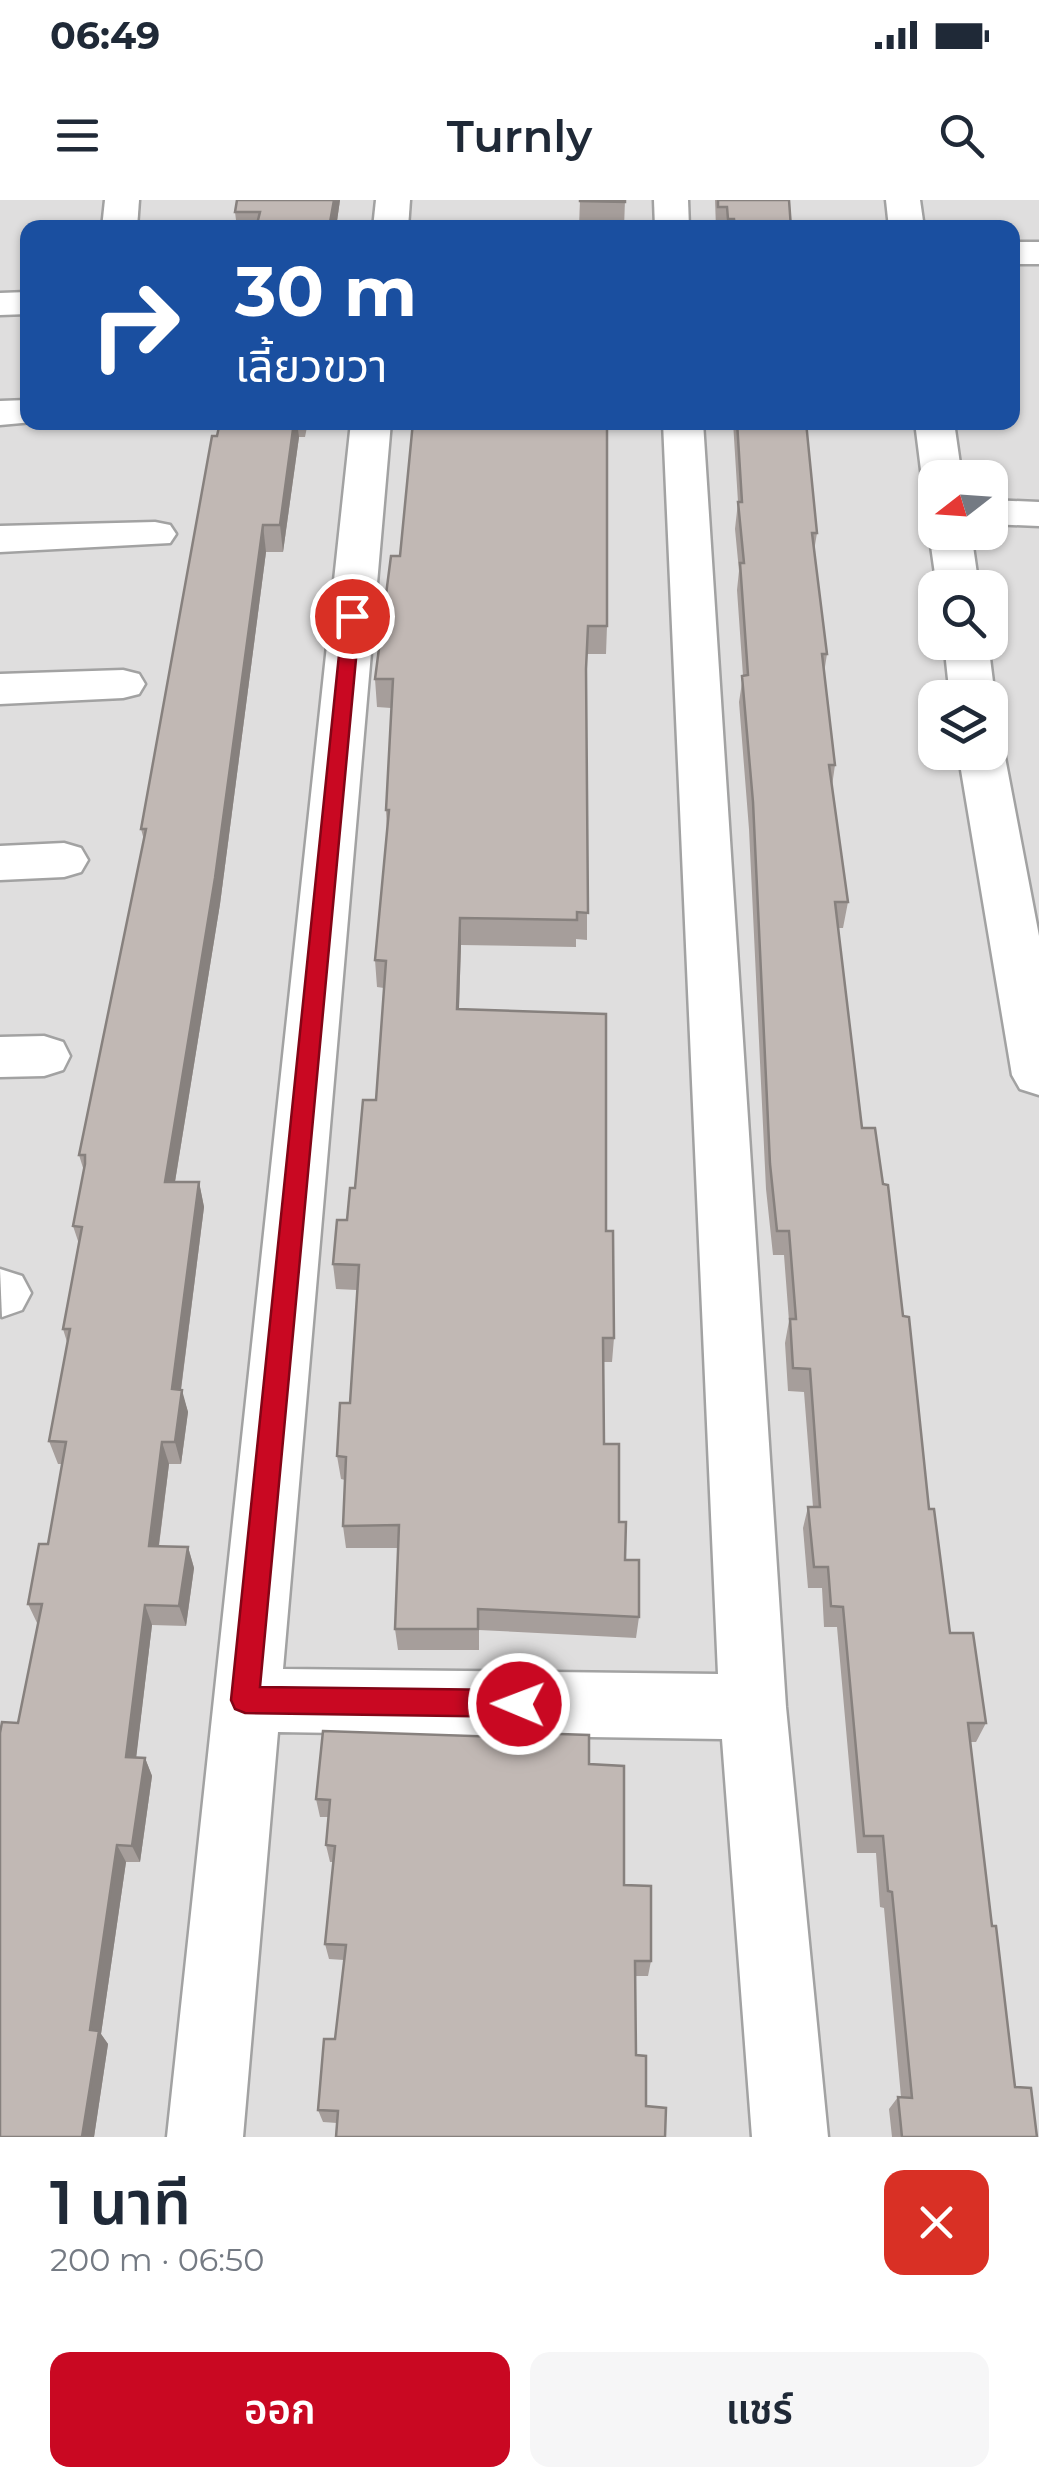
<!DOCTYPE html>
<html lang="th">
<meta charset="utf-8">
<style>
body{margin:0;font-family:Montserrat,"Noto Sans Thai",sans-serif;background:#f6f6f7;color:#1f2937;height:100vh;display:flex;flex-direction:column;font-size:38px;white-space:nowrap}
*{box-sizing:border-box;margin:0}
p{font-size:32px;color:#747a83}
.icon{flex:none;width:55px;height:55px;fill:none;stroke:currentColor;stroke-width:2;stroke-linecap:round;stroke-linejoin:round}
.map{position:relative;height:1937px;overflow:hidden}
.panel{display:flex;flex-direction:column;background:#fff;flex:1}
.panel>*{flex:none}
.hud{position:absolute;left:20px;top:20px;width:1000px;height:210px;border-radius:20px;box-shadow:0 2px 8px #0004;background:#1a4fa0;color:#fff;overflow:hidden}
.needle{width:65px;rotate:253deg}
.controls{position:absolute;left:918px;top:260px;display:grid;gap:20px}
.controls a{display:grid;place-items:center;width:90px;height:90px;border-radius:20px;background:#fff;box-shadow:0 2px 8px #0004;font-size:50px}
.pin{position:absolute;display:grid;place-items:center;width:85px;height:85px;color:#fff;margin:-42px;border:5px solid #fff;border-radius:50%;box-shadow:0 2px 10px #0007}
.me{position:absolute;width:110px;margin:-55px;rotate:271deg;stroke-linejoin:round;filter:drop-shadow(0 0 8px #0008)}
.turn{display:flex;align-items:center;gap:35px;height:210px;padding:0 50px;font-size:45px}
.turn .icon{width:130px;height:130px;stroke-width:2.5}
.turn b{display:block;font-size:70px;line-height:85px}
.round{display:grid;place-items:center;flex:none;width:105px;height:105px;border-radius:20px;background:#f6f6f7}
.overview{display:flex;align-items:center;justify-content:space-between;height:170px;padding:0 50px}
h1{font-size:60px;font-weight:600;line-height:75px}
.primary-button{display:flex;gap:20px;margin-top:auto;padding:20px 50px}
.primary-button a{flex:1;height:115px;border-radius:20px;background:#c90822;color:#fff;font-size:40px;font-weight:600;line-height:115px;text-align:center}
.primary-button a+a{background:#f6f6f7;color:#1f2937}
.status{display:flex;justify-content:space-between;align-items:center;height:70px;padding:0 50px;background:#fff;direction:ltr}
.status svg{height:28px;fill:currentColor}
header{display:flex;justify-content:space-between;align-items:center;height:130px;padding:0 50px;background:#fff;font-size:45px;font-weight:600}
.map>svg:first-child{display:block}
.residential{fill:#dfdede;fill-rule:evenodd}
.lines{fill:none;stroke-linecap:round;stroke-linejoin:round}
.minor-casing{stroke:#a2a2a2;stroke-width:5}
.minor{fill:#fff;fill-rule:evenodd}
.wall{fill:#a69e9b}
.shaded-wall{fill:#87817e}
.building{fill:#c1b8b4;stroke:#87817e;stroke-width:2.5}
.route{fill:#c90822;stroke:#830516;stroke-width:2.5}
</style>
<div class="status"><b>06:49</b><svg viewBox="0 0 49 12"><path d="M0 12V9h3v3zM5 12V6h3v6zM10 12V3h3v9zM15 12V0h3v12zM26 1h20v11H26zM47 4h2v5h-2z"/></svg></div>
<header><svg class="icon" aria-label="menu" viewBox="0 0 24 24"><path d="M4 6h16M4 12h16M4 18h16"/></svg>Turnly<svg class="icon" aria-label="search" viewBox="0 0 24 24"><circle cx="10" cy="10" r="6"/><path d="M15 15l6 6"/></svg></header>
<div class="map">
<svg width="1039" height="1937" viewBox="0 0 1039 1937">
<rect width="100%" height="100%" fill="#f1ece8"/>
<path class="residential" d="M0,0H1039V1937H0ZM28,28H1012V222H28ZM935,278H990V332H935ZM935,388H990V442H935ZM935,498H990V552H935Z"/>
<g class="lines">
<g class="minor-casing">
<g id="minor">
<path d="M105,0H139L137,28H102Z"/>
<path d="M376,0H410L408,28H373Z"/>
<path d="M654,0H688L689,28H655Z"/>
<path d="M886,0H920L924,28H889Z"/>
<rect x="1012" y="42" width="27" height="22"/>
<path d="M28,92V114L0,115V93Z"/>
<path d="M28,200V222H33L0,225V201Z"/>
<path d="M351,222H391L283,1469L718,1474L663,222H703L786,1507L828,1937H752L722,1539L278,1532L243,1937H167Z"/>
<path d="M915,222H954L962,278H935V288L928,287L922,278Z"/>
<path d="M990,300L1039,302V326L990,324Z"/>
<path d="M155,322L170,325L176,334L170,343L0,352V326Z"/>
<path d="M935,324V332H971L979,388H937L929,332Z"/>
<path d="M944,442H988L995,498L990,507V498H950Z"/>
<path d="M123,470L139,474L145,484L139,494L123,498L0,504V474Z"/>
<path d="M990,539L997,541L1004,552L1039,736V895L1020,889L1012,875L958,552H990Z"/>
<path d="M64,643L81,648L88,660L81,672L64,677L0,680V646Z"/>
<path d="M44,836L63,842L70,856L63,870L44,876L0,877V837Z"/>
<path d="M0,1069L22,1076L31,1093L22,1110L2,1117Z"/>
</g>
</g>
<use href="#minor" class="minor"/>
</g>
<g class="wall">
<path d="M340,0L336,28H237L235,12Z"/>
<path d="M580,0H625L624,28L579,27Z"/>
<path d="M715,0H789L791,28H716Z"/>
<path d="M220,222H308L305,237H299L283,352H266L220,704L175,982H199L204,1007L181,1190L188,1212L181,1264H169L159,1346L188,1347L194,1368L186,1426L152,1425L136,1557L145,1558L152,1576L140,1662H126L101,1834L108,1844L94,1937H0V1533L18,1523L38,1425L28,1404L48,1344L62,1264H58L49,1241L67,1142L63,1129L79,1044L73,1026L84,971L79,955L144,640L141,629Z"/>
<path d="M733,222H806L817,333L814,351L827,454L824,473L835,565L832,586L848,702L843,728H838L862,928L883,984L903,1116L929,1309L950,1433L986,1523L976,1542H970L992,1726L1015,1887L1037,1937H892L889,1909L898,1897H901L884,1708L880,1707L876,1653H857L837,1427H824L822,1388H808L803,1328L808,1307H813L804,1192L788,1191L785,1143L789,1121L784,1055H773L766,989L749,629L739,502L743,476L737,390L739,371L735,329L738,302Z"/>
<path d="M391,356L607,426L606,454H587V740L576,739V747L461,745L459,809L606,1031L614,1138L612,1162H603L604,1244L625,1360L639,1417L636,1438L479,1430V1450H398L395,1429L398,1348H346L343,1326L345,1280L341,1279L337,1256L350,1203L357,1090L336,1089L333,1064L347,1020L376,900L384,788L377,787L375,760L387,629L386,610L391,508L377,507L375,479Z"/>
<path d="M589,1564L624,1685L651,1761L648,1776H635L337,1923L323,1922L318,1910L335,1839L344,1760L329,1759L325,1744L333,1662H330L326,1645L328,1617H320L316,1599Z"/>
</g>
<g class="shaded-wall">
<path d="M334,0H340L336,28H329Z"/>
<path d="M294,222H297L299,237L283,352L280,325Z"/>
<path d="M263,325L266,352L220,704L171,1006L165,982Z"/>
<path d="M460,718L461,745L458,836L457,809Z"/>
<path d="M199,982L204,1007L178,1212L172,1189Z"/>
<path d="M182,1190L188,1212L181,1264L175,1242Z"/>
<path d="M162,1242L169,1264L156,1367L149,1346Z"/>
<path d="M188,1347L194,1368L186,1426L179,1406Z"/>
<path d="M145,1405L152,1425L134,1576L126,1557Z"/>
<path d="M145,1558L152,1576L140,1662L132,1646Z"/>
<path d="M117,1645L126,1662L101,1834L108,1844L94,1937H82L90,1830Z"/>
</g>
<g class="building">
<path d="M237,0H334L329,28H256L260,12H235Z"/>
<path d="M580,0H625V2L580,1Z"/>
<path d="M718,0H789L791,28H735L734,19H728L727,7H718Z"/>
<path d="M220,222H294L280,325H263L215,678L165,982H199L172,1189L182,1190L175,1242H162L149,1346L188,1347L179,1406L145,1405L126,1557L145,1558L132,1646L117,1645L90,1830L99,1831L82,1937H0V1533L2,1522L18,1523L42,1404H28L39,1344H48L66,1242L49,1241L70,1129H63L82,1027L73,1026L85,964V955H79L146,629H141L212,236H217Z"/>
<path d="M413,222H607V426H588L586,469L588,713L577,712V720L460,718L457,809L606,814V1031H613L614,1138H603L604,1244H619V1322H626L625,1360H639V1417L478,1409V1429H395L399,1325L343,1326L346,1257L337,1256L340,1203H350L359,1065L333,1064L337,1020H347L350,988H355L363,900H376L386,761L375,760L389,610H386L393,479H375L391,356H400Z"/>
<path d="M737,222H806L817,333H812L827,454H822L835,565H829L848,702H835L862,928H875L883,984L888,985L903,1116L909,1117L929,1309H934L950,1433H973L986,1523H968L992,1726H996L1015,1887L1031,1888L1037,1937H902L898,1897L912,1898L892,1692L888,1691L883,1636H864L843,1407L831,1406L828,1367H814L808,1307H820L810,1169L793,1168L790,1119H796L789,1031H777L770,964L753,602L742,476L748,475L740,363H744L738,302H742Z"/>
<path d="M323,1531L501,1537V1532L589,1535V1564L624,1566V1685L651,1686V1761H635L636,1855L646,1856V1906L666,1908L665,1937H336L338,1911L318,1910L324,1839H335L346,1745L325,1744L335,1646L326,1645L330,1600L316,1599Z"/>
</g>
<path class="route" d="M352,410L360,416L260,1487L519,1490L528,1494L532,1504L528,1513L519,1517L245,1513L235,1509L231,1500L343,416Z"/>
</svg>
<div class="controls">
<a><svg class="needle" viewBox="-14 -14 28 28"><path d="M0-13l5 13h-10z" fill="#e53935"/><path d="M0 13l5-13h-10z" fill="#747a83"/></svg></a>
<a><svg class="icon" aria-label="search" viewBox="0 0 24 24"><circle cx="10" cy="10" r="6"/><path d="M15 15l6 6"/></svg></a>
<a><svg class="icon" aria-label="layers" viewBox="0 0 24 24"><path d="M12 4l9 5-9 5-9-5zM3 14l9 5 9-5"/></svg></a>
</div>
<div class="pin" style="left:352px;top:416px;background:#d93025"><svg class="icon" aria-label="arrive" viewBox="0 0 24 24"><path d="M6 21V4h12l-3 4 3 4H6"/></svg></div>
<svg class="me" style="left:519px;top:1504px" viewBox="-20 -20 40 40"><circle r="17" fill="#c90822" stroke="#fff" stroke-width="3"/><path d="M0-11L8 9 0 5-8 9z" fill="#fff"/></svg>
<div class="hud">
<div class="turn"><svg class="icon" aria-label="right" viewBox="0 0 24 24"><path d="M7 20v-9h11M14 6l5 5-5 5"/></svg><div><b>30 m</b>เลี้ยวขวา</div></div>
</div>
</div>
<section class="panel">
<div class="overview"><div><h1>1 นาที</h1><p>200 m · 06:50</p></div><a class="round" style="background:#d93025;color:#fff"><svg class="icon" aria-label="close" viewBox="0 0 24 24"><path d="M6 6l12 12M18 6L6 18"/></svg></a></div>
<div class="primary-button"><a>ออก</a><a>แชร์</a></div>
</section>
